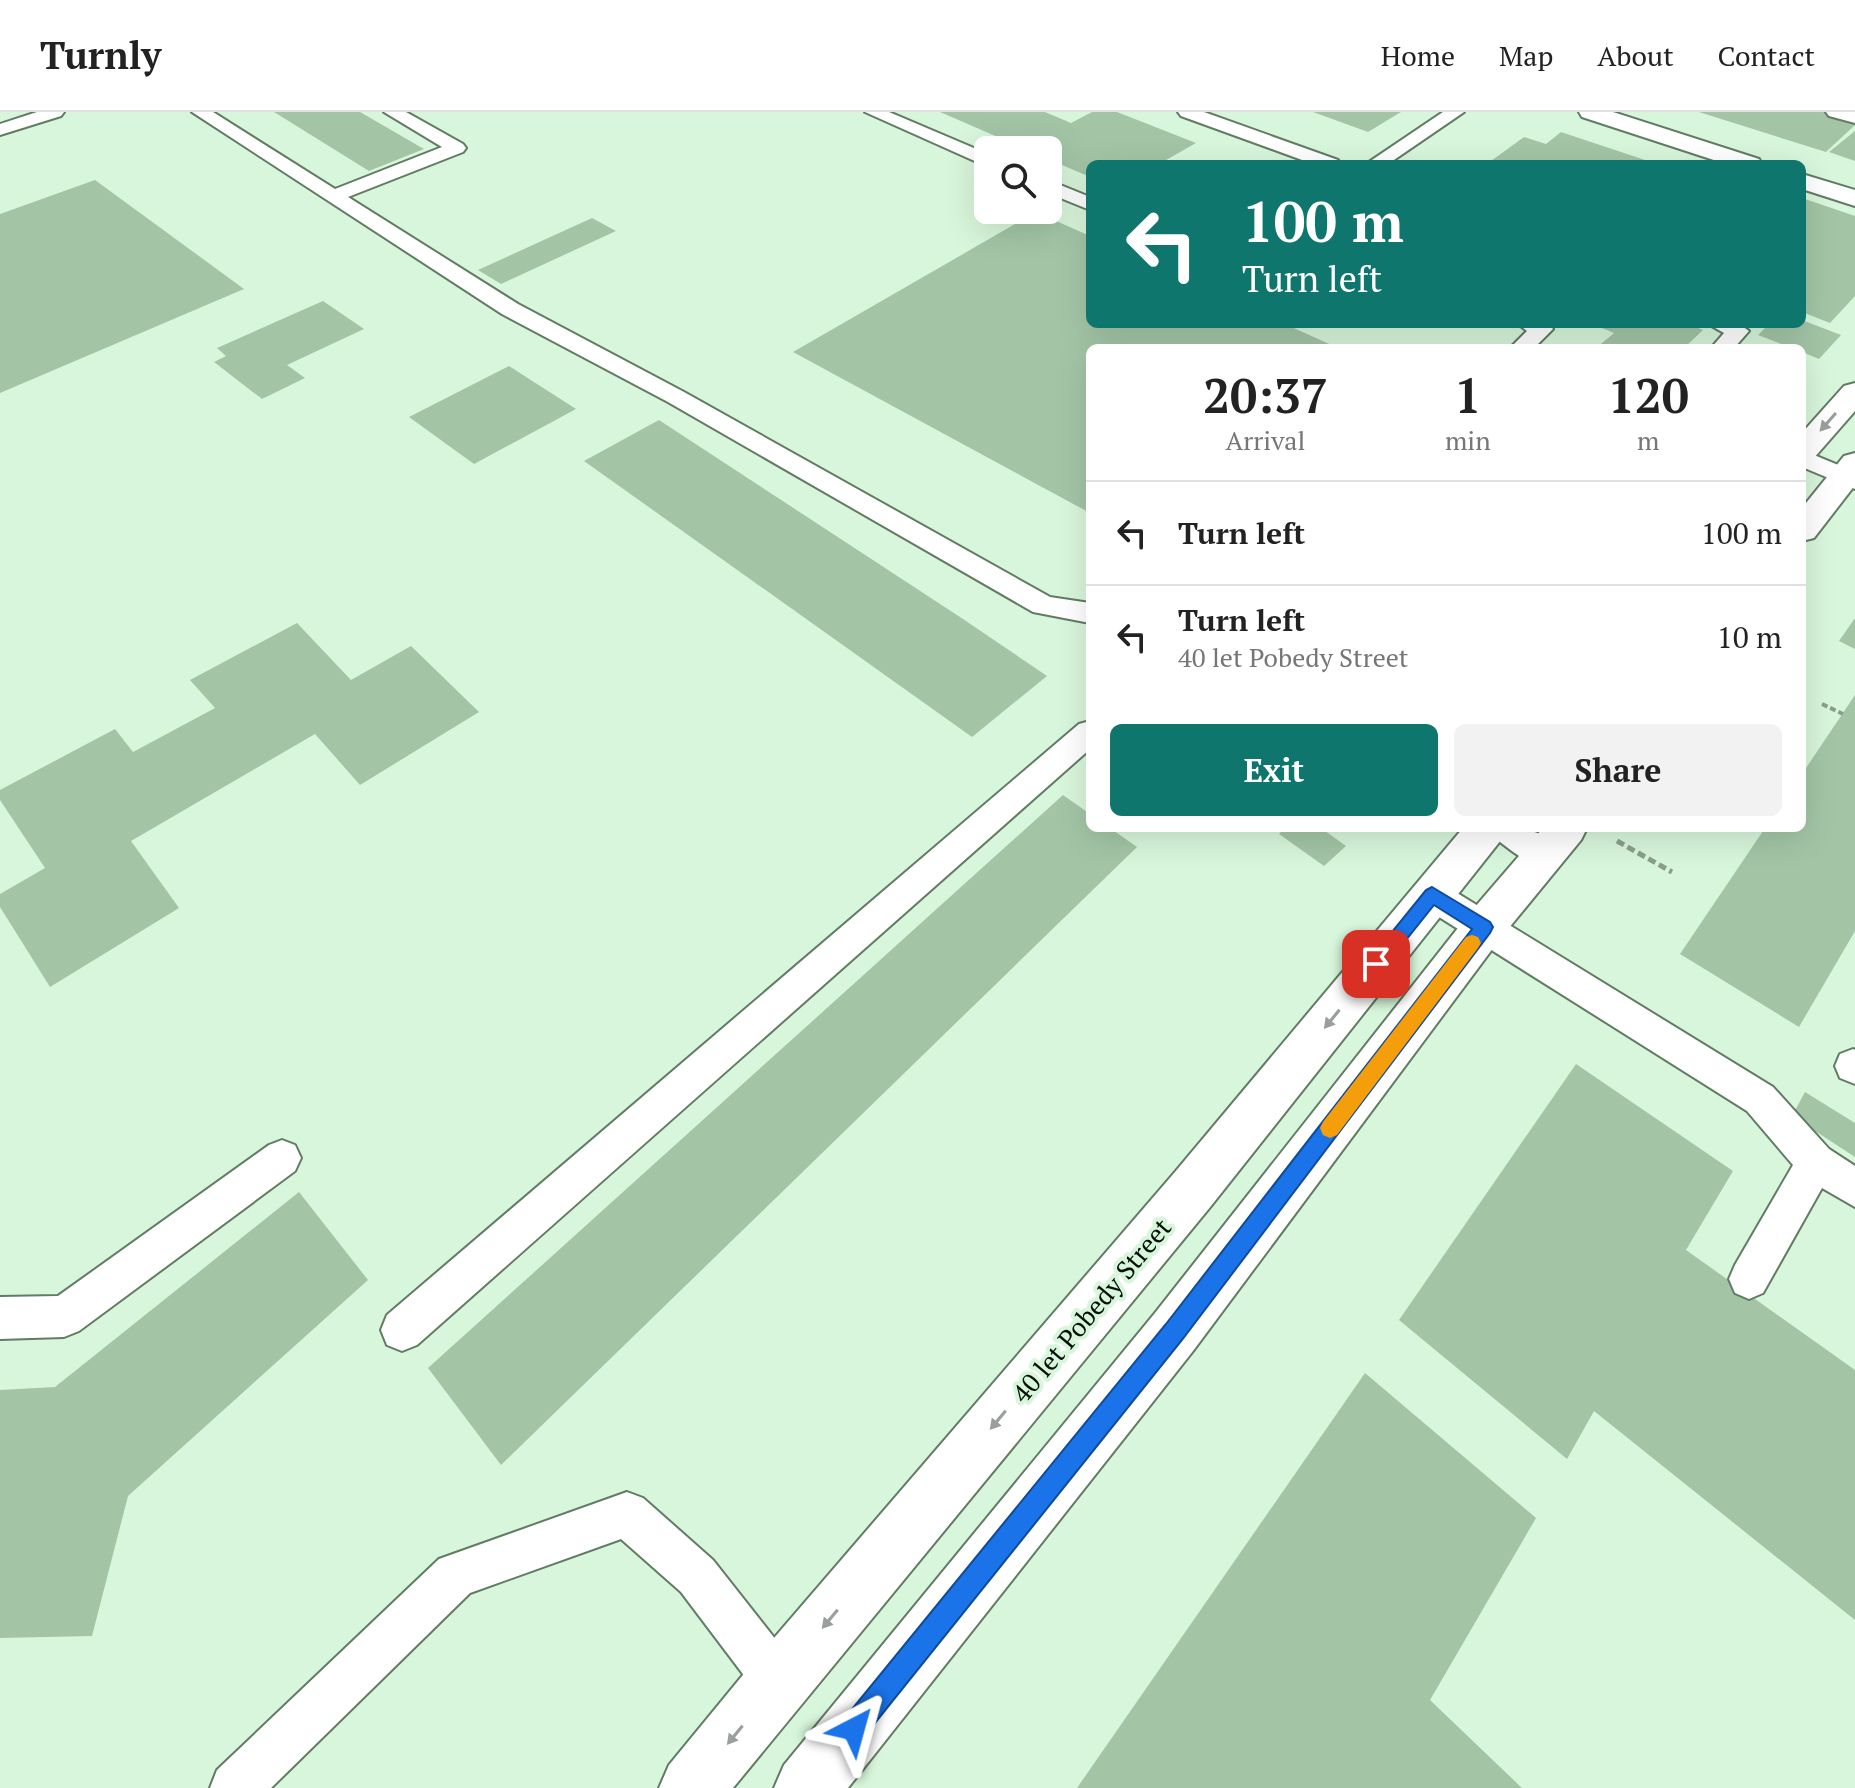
<!DOCTYPE html>
<style>
body{margin:0;font-family:"PT Serif",serif;background:#f2f2f2;color:#222;height:100vh;display:flex;flex-direction:column;font-size:30px;white-space:nowrap}
*{box-sizing:border-box;margin:0}
p{font-size:26px;color:#767676}
.icon{flex:none;width:44px;height:44px;fill:none;stroke:currentColor;stroke-width:2;stroke-linecap:round;stroke-linejoin:round}
.map{position:relative;flex:1;overflow:hidden}
.details{position:absolute;left:1086px;top:232px;width:720px;height:488px;display:flex;flex-direction:column;background:#fff;border-radius:12px;box-shadow:0 8px 32px #0002}
.details>*{flex:none}
.banner{position:absolute;left:1086px;top:48px;width:720px;height:168px;border-radius:12px;box-shadow:0 8px 32px #0002;background:#0f766e;color:#fff;overflow:hidden}
.controls{position:absolute;left:974px;top:24px;display:grid;gap:16px}
.controls a{display:grid;place-items:center;width:88px;height:88px;border-radius:12px;background:#fff;box-shadow:0 8px 32px #0002;font-size:40px}
.pin{position:absolute;display:grid;place-items:center;width:68px;height:68px;color:#fff;margin:-34px;border-radius:16px;box-shadow:0 4px 12px #0006}
.me{position:absolute;width:88px;margin:-44px;rotate:39deg;stroke-linejoin:round;filter:drop-shadow(0 0 6px #0008)}
.turn{display:flex;align-items:center;gap:28px;height:168px;padding:0 24px;font-size:36px}
.turn .icon{width:104px;height:104px;stroke-width:2.5}
.turn b{display:block;font-size:56px;line-height:68px}
.eta{display:flex;justify-content:space-evenly;align-items:center;height:136px;text-align:center}
.eta b{font-size:48px;font-weight:600;line-height:56px}
.cta{display:flex;gap:16px;margin-top:auto;padding:16px 24px}
.cta a{flex:1;height:92px;border-radius:12px;background:#0f766e;color:#fff;font-size:32px;font-weight:600;line-height:92px;text-align:center}
.cta a+a{background:#f2f2f2;color:#222}
ul{padding:0;list-style:none}
li{display:flex;align-items:center;gap:24px;height:104px;padding:0 24px;border-top:2px solid #e0e0e0}
li div{flex:1}
li b{display:block;font-size:30px}
li em{font-style:normal}
header{display:flex;align-items:center;gap:48px;box-sizing:border-box;height:112px;padding:0 40px;background:#fff;border-bottom:2px solid #e0e0e0}
header strong{font-size:38px}
nav{display:flex;gap:44px;margin-inline-start:auto;font-size:28px}
.map>svg:first-child{display:block}
.building{fill:#a3c5a6}
.lines{fill:none;stroke-linecap:round;stroke-linejoin:round}
.service-casing{stroke:#627c64;stroke-width:4}
.tertiary-casing{stroke:#627c64;stroke-width:4}
.secondary-casing{stroke:#627c64;stroke-width:4}
.path-far1{stroke:#899f8b;stroke-width:4;stroke-dasharray:6 3;stroke-linecap:butt}
.path{stroke:#899f8b;stroke-width:5;stroke-dasharray:8 4;stroke-linecap:butt}
.service{fill:#fff;fill-rule:evenodd}
.tertiary{fill:#fff;fill-rule:evenodd}
.secondary{fill:#fff;fill-rule:evenodd}
.oneway{fill:#9b9f9c}
.route{fill:#1a73e8;stroke:#114b97;stroke-width:2}
.slow{fill:#f59e0b}
.labels{text-anchor:middle;dominant-baseline:central;stroke-width:8;stroke-linejoin:round;paint-order:stroke}
.near-street-label{font-size:26px;fill:#061007;stroke:#d8f6db}
</style>
<header>
<strong>Turnly</strong>
<nav><a>Home</a><a>Map</a><a>About</a><a>Contact</a></nav>
</header>
<div class="map">
<svg width="1855" height="1676" viewBox="0 0 1855 1676">
<rect width="100%" height="100%" fill="#d8f6db"/>
<g class="building">
<path d="M274,0H360L424,37L369,59Z"/>
<path d="M940,0H1045L1071,11L1092,0H1117L1196,31L1159,52H1090V65L1048,47V38H1028Z"/>
<path d="M1313,0H1401L1368,20Z"/>
<path d="M1699,0H1823L1855,10V13L1826,40Z"/>
<path d="M1855,19V49L1829,40Z"/>
<path d="M1561,20L1654,51V52H1500L1491,49L1524,25L1546,32Z"/>
<path d="M95,68L244,177L0,281V102Z"/>
<path d="M1802,86L1855,104V184L1830,211L1802,200Z"/>
<path d="M1036,100L1090,124V212H1285L1338,236H1090V401L793,240Z"/>
<path d="M592,106L616,119L501,172L478,158Z"/>
<path d="M323,189L364,217L287,253L305,266L262,287L214,250L226,244L217,236Z"/>
<path d="M1802,208L1841,223L1819,247L1802,240V236H1792L1758,223L1769,212H1802Z"/>
<path d="M1592,212H1688L1703,218L1684,236H1596L1614,221Z"/>
<path d="M509,254L576,297L474,352L409,305Z"/>
<path d="M659,308L963,507L1047,564L972,625L584,349Z"/>
<path d="M1855,506V537L1839,529Z"/>
<path d="M297,511L351,568L411,534L479,600L360,673L315,622L131,729L179,796L50,875L0,795V782L45,756L0,688V678L115,617L133,640L215,596L190,568Z"/>
<path d="M1855,583V819L1799,915L1680,842L1765,716H1802V662Z"/>
<path d="M1063,683L1090,702V716H1110L1137,735L501,1353L428,1256Z"/>
<path d="M1285,716H1321L1346,734L1324,754L1279,722Z"/>
<path d="M1576,952L1733,1059L1686,1138L1855,1258V1508L1594,1299L1567,1347L1399,1208Z"/>
<path d="M1805,980L1855,1011V1045L1792,1004Z"/>
<path d="M299,1080L368,1168L128,1384L92,1524L0,1526V1278L55,1275Z"/>
<path d="M1365,1261L1536,1406L1430,1588L1522,1676H1077Z"/>
</g>
<g class="lines">
<g class="service-casing">
<g id="service">
<path d="M37,0H64L61,4L0,23V12Z"/>
<path d="M192,0H213L335,77L442,35L384,0H406L463,32L466,36L463,40L348,85L518,192L684,280L1050,485L1090,491V511L1033,500L668,290L502,202Z"/>
<path d="M865,0H889L988,42V55Z"/>
<path d="M1178,0H1204L1338,48L1340,52H1313L1181,4Z"/>
<path d="M1443,0H1464L1388,52H1366Z"/>
<path d="M1826,0H1855V11L1829,4Z"/>
<path d="M1048,68L1090,85V98L1048,81Z"/>
<path d="M1518,212H1549L1553,217L1534,236H1510L1527,219Z"/>
<path d="M1708,212H1739L1749,219L1734,236H1711L1724,221Z"/>
<path d="M1802,338L1855,360V377L1802,355Z"/>
<path d="M1090,609V637L417,1233L402,1239L387,1233L381,1218L387,1203L1079,612Z"/>
<path d="M1487,716C1515,716 1547,714 1562,743L1557,752C1555,753 1547,756 1545,756C1531,755 1493,727 1487,716Z"/>
<path d="M1432,769L1444,773L1773,975L1829,1037L1855,1054V1095L1822,1076L1763,1181L1749,1187L1735,1181L1729,1167L1735,1153L1793,1053L1747,999L1420,793L1416,783L1420,773Z"/>
<path d="M1853,937L1855,938V972L1840,966L1835,954L1840,942Z"/>
<path d="M282,1028L295,1033L301,1046L295,1059L79,1219L64,1225L0,1227V1185L58,1184L269,1033Z"/>
<path d="M627,1380L643,1386L713,1448L795,1552L802,1569L795,1586L778,1593L761,1586L681,1480L621,1427L470,1481L271,1676H210L217,1658L439,1447Z"/>
</g>
</g>
<g class="tertiary-casing">
<g id="tertiary">
<path d="M1579,0H1613L1759,47L1762,52H1726L1582,5Z"/>
<path d="M1802,62L1855,78V94L1802,77Z"/>
</g>
</g>
<g class="secondary-casing">
<g id="secondary">
<path d="M1855,271V299L1813,347L1802,350V321L1844,274Z"/>
<path d="M1855,341V373L1814,426L1802,429V396L1844,344Z"/>
<path d="M1463,716H1507L1501,728L1211,1094L733,1676H659L669,1653L756,1547L1175,1060Z"/>
<path d="M1543,716H1587L1581,728L1499,828L1193,1239L848,1676H774L784,1653L1155,1201L1469,802Z"/>
</g>
</g>
<path class="path-far1" d="M1822,592L1843,602"/>
<path class="path" d="M1617,729L1672,760"/>
<use href="#service" class="service"/>
<use href="#tertiary" class="tertiary"/>
<use href="#secondary" class="secondary"/>
</g>
<defs><path id="oneway-solid" d="M-6-.8H1V-3.2L6.5 0L1 3.2V.8H-6Z" transform="scale(2)"/></defs>
<g class="oneway">
<use href="#oneway-solid" transform="translate(1828 310) rotate(131)"/>
<use href="#oneway-solid" transform="translate(1332 907) rotate(129)"/>
<use href="#oneway-solid" transform="translate(998 1308) rotate(130)"/>
<use href="#oneway-solid" transform="translate(830 1507) rotate(130)"/>
<use href="#oneway-solid" transform="translate(735 1623) rotate(129)"/>
</g>
<path class="route" d="M1432,775L1490,810L1493,815L1490,821L1182,1228L863,1626L854,1630L844,1626L841,1617L844,1607L1166,1212L1472,817L1434,793L1382,858H1370L1367,852L1370,847L1426,778Z"/>
<path class="slow" d="M1472,823L1478,825L1481,831L1478,836L1337,1023L1330,1026L1323,1023L1320,1016L1323,1010L1466,825Z"/>
<g class="labels">
<g class="near-street-label">
<text transform="translate(1091 1198) rotate(-50)">40 let Pobedy Street</text>
</g>
</g>
</svg>
<div class="controls">
<a><svg class="icon" aria-label="search" viewBox="0 0 24 24"><circle cx="10" cy="10" r="6"/><path d="M15 15l6 6"/></svg></a>
</div>
<div class="pin" style="left:1376px;top:852px;background:#d93025"><svg class="icon" aria-label="arrive" viewBox="0 0 24 24"><path d="M6 21V4h12l-3 4 3 4H6"/></svg></div>
<svg class="me" style="left:854px;top:1617px" viewBox="-20 -20 40 40"><path d="M0-17L14 15 0 8-14 15z" fill="#1a73e8" stroke="#fff" stroke-width="4"/></svg>
<div class="banner">
<div class="turn"><svg class="icon" aria-label="left" viewBox="0 0 24 24"><path d="M17 20v-9H6M10 6l-5 5 5 5"/></svg><div><b>100 m</b>Turn left</div></div>
</div>
<section class="details">
<div class="eta">
<div><b>20:37</b><p>Arrival</p></div>
<div><b>1</b><p>min</p></div>
<div><b>120</b><p>m</p></div>
</div>
<ul>
<li><svg class="icon" aria-label="left" viewBox="0 0 24 24"><path d="M17 20v-9H6M10 6l-5 5 5 5"/></svg><div><b>Turn left</b></div><em>100 m</em></li>
<li><svg class="icon" aria-label="left" viewBox="0 0 24 24"><path d="M17 20v-9H6M10 6l-5 5 5 5"/></svg><div><b>Turn left</b><p>40 let Pobedy Street</p></div><em>10 m</em></li>
</ul>
<div class="cta"><a>Exit</a><a>Share</a></div>
</section>
</div>
